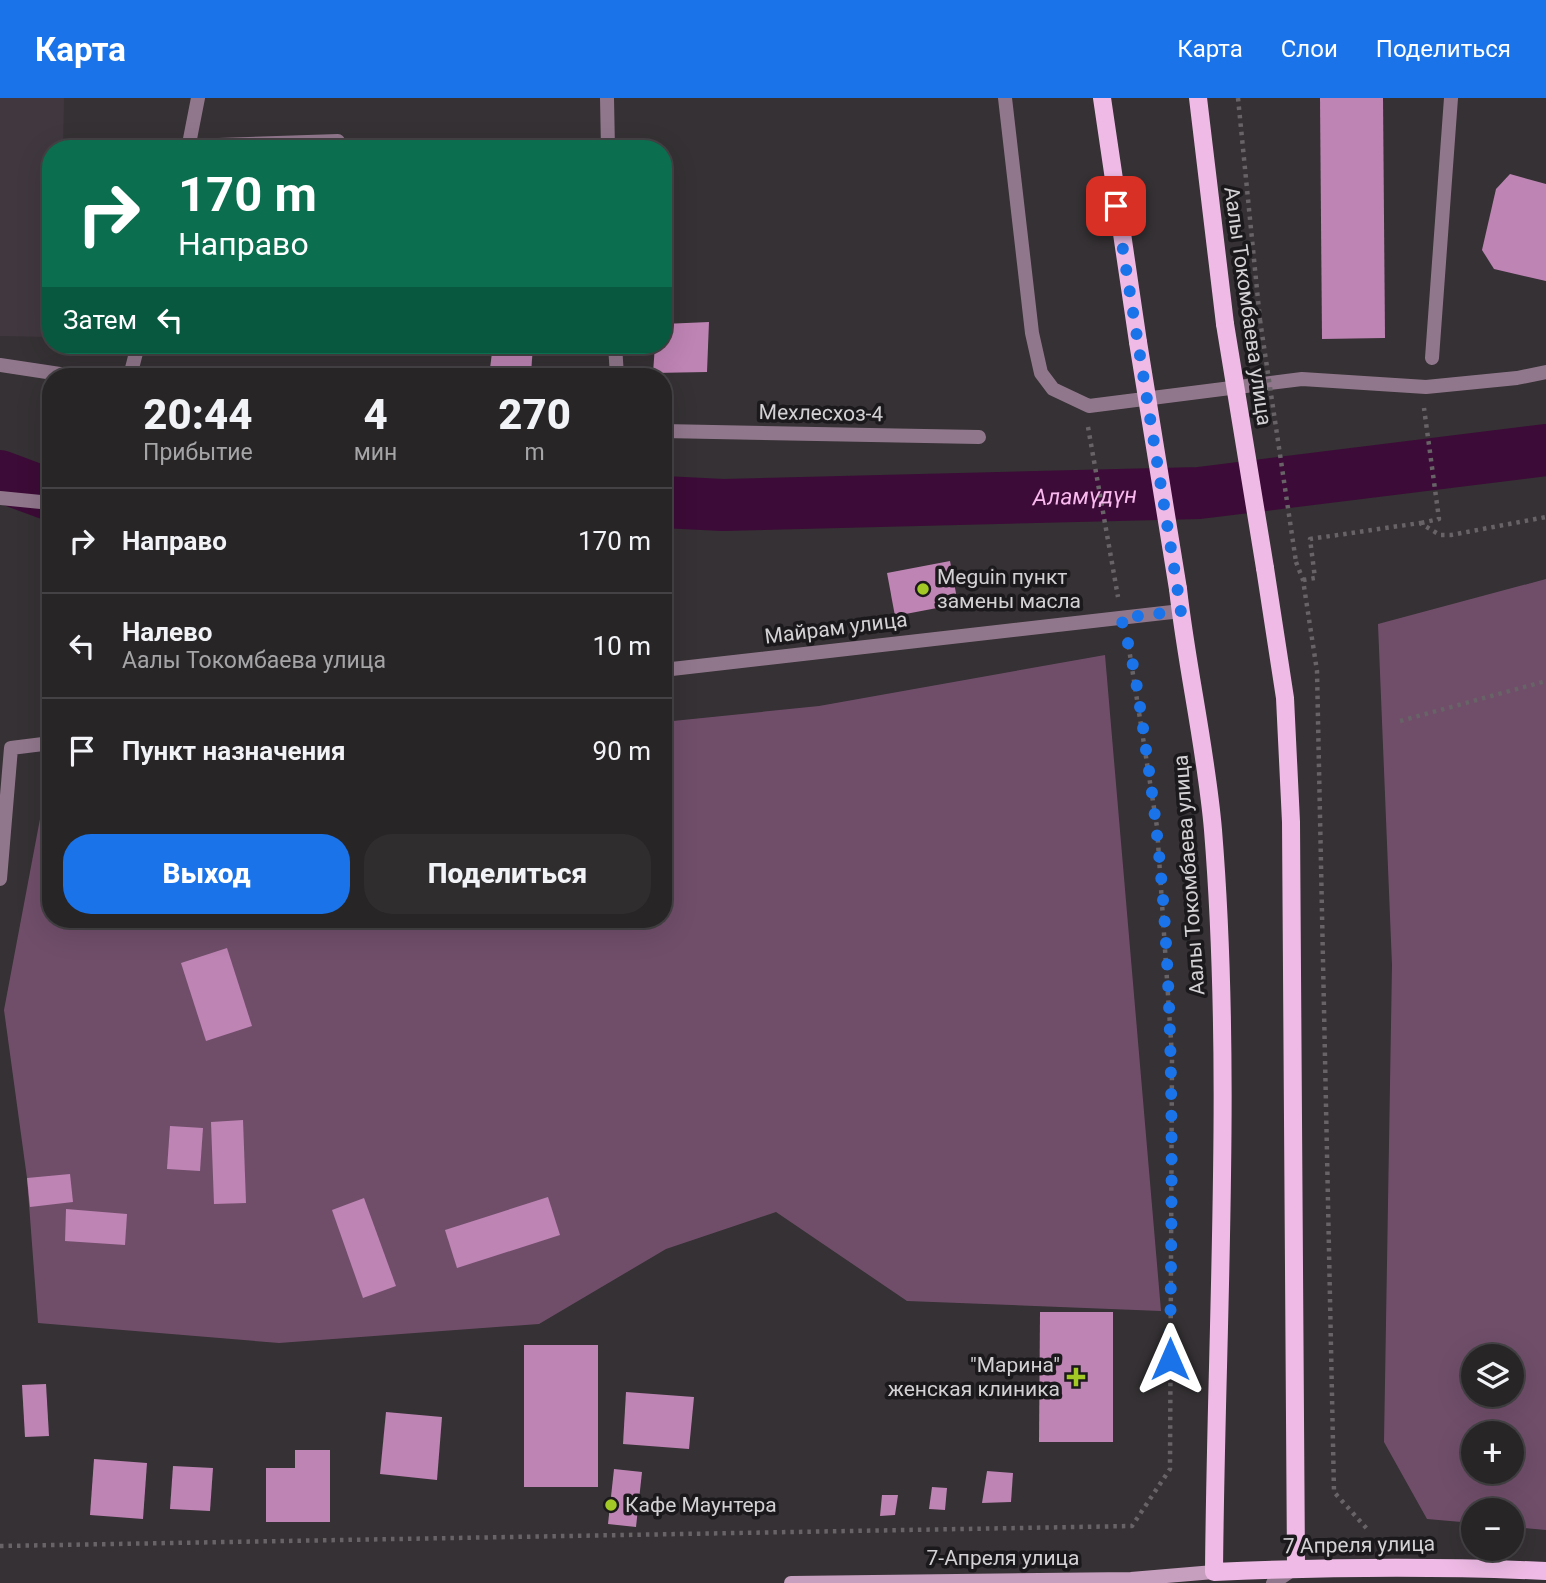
<!DOCTYPE html>
<html lang="ru">
<meta charset="utf-8">
<style>
body{margin:0;font-family:Roboto,sans-serif;background:#302d2f;color:#f1f3f6;height:100vh;display:flex;flex-direction:column;font-size:26px;white-space:nowrap}
*{box-sizing:border-box;margin:0}
p{font-size:23px;color:#a5a5a7}
.icon{flex:none;width:38px;height:38px;fill:none;stroke:currentColor;stroke-width:2;stroke-linecap:round;stroke-linejoin:round}
.map{position:relative;flex:1;overflow:hidden}
.panel{position:absolute;left:42px;top:270px;width:630px;height:560px;display:flex;flex-direction:column;background:#282527;border-radius:28px;box-shadow:0 7px 28px #0002,0 0 0 2px #444244}
.panel>*{flex:none}
.banner{position:absolute;left:42px;top:42px;width:630px;height:214px;border-radius:28px;box-shadow:0 7px 28px #0002,0 0 0 2px #444244;background:#0b6e4f;color:#fff;overflow:hidden}
.fabs{position:absolute;left:1461px;top:1246px;display:grid;gap:14px}
.fabs a{display:grid;place-items:center;width:63px;height:63px;border-radius:50%;background:#282527;box-shadow:0 7px 28px #0002,0 0 0 2px #444244;font-size:35px}
.pin{position:absolute;display:grid;place-items:center;width:60px;height:60px;color:#fff;margin:-30px;border-radius:14px;box-shadow:0 4px 10px #0006}
.me{position:absolute;width:77px;margin:-38px;rotate:0deg;stroke-linejoin:round;filter:drop-shadow(0 0 5px #0008)}
.turn{display:flex;align-items:center;gap:24px;height:147px;padding:0 21px;font-size:32px}
.turn .icon{width:91px;height:91px;stroke-width:2.5}
.turn b{display:block;font-size:49px;line-height:60px}
.then{display:flex;align-items:center;height:66px;padding:0 21px;background:#0003;gap:14px;font-size:26px}
.eta{display:flex;justify-content:space-evenly;align-items:center;height:119px;text-align:center}
.eta b{font-size:42px;font-weight:800;line-height:49px}
.cta{display:flex;gap:14px;margin-top:auto;padding:14px 21px}
.cta a{flex:1;height:80px;border-radius:28px;background:#1a73e8;color:#fff;font-size:28px;font-weight:800;line-height:80px;text-align:center}
.cta a+a{background:#302d2f;color:#f1f3f6}
ul{padding:0;list-style:none}
li{display:flex;align-items:center;gap:21px;height:105px;padding:0 21px;border-top:2px solid #444244}
li div{flex:1}
li b{display:block;font-size:26px}
li em{font-style:normal}
header{display:flex;align-items:center;gap:42px;box-sizing:border-box;height:98px;padding:0 35px;background:#1a73e8;color:#fff}
header strong{font-size:33px}
nav{display:flex;gap:38px;margin-inline-start:auto;font-size:24px}
.map>svg:first-child{display:block}
.built{fill:#41383f}
.green{fill:#704e6a;fill-rule:evenodd}
.lines{fill:none;stroke-linecap:round;stroke-linejoin:round}
.river{stroke:#3c0b37;stroke-width:52}
.building{fill:#be84b4}
.path{stroke:#676366;stroke-width:4.5;stroke-dasharray:3.5 5;stroke-linecap:butt}
.lane{stroke:#91778c;stroke-width:14}
.street{stroke:#91778c;stroke-width:14}
.secondary{stroke:#c69ebe;stroke-width:14}
.primary{stroke:#efbbe6;stroke-width:18}
.path-bridge{stroke:#676366;stroke-width:4.5;stroke-dasharray:3.5 5;stroke-linecap:butt}
.primary-bridge{stroke:#efbbe6;stroke-width:18}
.route{stroke:#1a73e8;stroke-width:12;stroke-dasharray:0 21.6}
.poi-dot{fill:#a3c927;stroke:#1b191b;stroke-width:2.5}
.labels{text-anchor:middle;dominant-baseline:central;stroke-width:7;stroke-linejoin:round;paint-order:stroke}
.street-label{font-size:21px;fill:#d3d1d3;stroke:#1b191b}
.poi-label{font-size:21px;fill:#d3d1d3;stroke:#1b191b;text-anchor:start}
.water-label{font-size:23px;font-style:italic;fill:#fab9ee;stroke:#1b191b}
</style>
<header>
<strong>Карта</strong>
<nav><a>Карта</a><a>Слои</a><a>Поделиться</a></nav>
</header>
<div class="map">
<svg width="1546" height="1485" viewBox="0 0 1546 1485">
<rect width="100%" height="100%" fill="#353134"/>
<path class="built" d="M0,0H64L63,51H51V239L0,238Z"/>
<g class="green">
<path d="M1546,481V1432L1512,1429V1412H1474L1473,1425L1427,1421L1384,1344L1392,867L1378,526ZM1474,1258H1512V1297H1474ZM1474,1335H1512V1374H1474Z"/>
<path d="M1105,557L1161,1213L907,1203L776,1114L666,1151L539,1226L279,1245L38,1225L27,1080L4,912L46,689L51,688V821H663V624L819,608Z"/>
</g>
<g class="lines">
<g class="river">
<path d="M0,378L51,397"/>
<path id="s1" d="M663,404L723,407L1199,395L1546,352"/>
</g>
</g>
<g class="building">
<path d="M1320,0H1383L1385,240L1322,241Z"/>
<path d="M1510,76L1546,86V183L1494,171L1482,152L1496,91Z"/>
<path d="M709,224L707,274L653,275L655,247H663V226Z"/>
<path d="M493,247H533L531,276L489,278Z"/>
<path d="M950,463L958,506L895,518L887,475Z"/>
<path d="M227,850L252,928L206,943L181,865Z"/>
<path d="M243,1022L246,1105L214,1106L211,1024Z"/>
<path d="M170,1028L203,1030L200,1073L167,1071Z"/>
<path d="M70,1076L73,1104L30,1109L27,1080Z"/>
<path d="M548,1099L560,1137L457,1170L445,1132Z"/>
<path d="M364,1100L396,1188L363,1200L332,1112Z"/>
<path d="M66,1111L127,1116L125,1147L65,1143Z"/>
<path d="M1040,1214H1113V1344H1039Z"/>
<rect x="524" y="1247" width="74" height="142"/>
<path d="M46,1286L49,1338L25,1339L22,1287Z"/>
<path d="M626,1294L694,1299L689,1351L623,1346Z"/>
<path d="M386,1314L442,1319L437,1382L380,1376Z"/>
<path d="M295,1352H330V1424H266V1370H295Z"/>
<path d="M94,1361L147,1365L143,1421L90,1417Z"/>
<path d="M173,1368L213,1370L210,1413L170,1411Z"/>
<path d="M614,1371L642,1374L636,1429L608,1426Z"/>
<path d="M987,1373L1013,1375L1011,1404L982,1405Z"/>
<path d="M932,1389L947,1390L945,1412L929,1411Z"/>
<path d="M882,1397H898L895,1417L880,1418Z"/>
</g>
<g class="lines">
<g class="path">
<path d="M1238,0L1260,222"/>
<path d="M1088,329L1118,499"/>
<path d="M1421,425L1439,421L1424,310"/>
<path d="M1296,464L1303,482L1317,573L1334,1394L1368,1432"/>
<path d="M1303,482L1315,480L1310,441L1420,425L1440,437H1451L1546,419"/>
<path d="M1400,623L1546,583"/>
<path d="M0,1448L1132,1428L1170,1371L1172,958L1157,729L1127,538"/>
</g>
<g class="lane">
<path d="M188,48L338,43"/>
<path d="M49,110H51"/>
<path d="M1432,260L1451,0"/>
</g>
<g class="street">
<path d="M607,0L608,51"/>
<path d="M1005,0L1032,235L1041,275L1053,291L1089,308L1302,281L1426,289L1517,280L1546,274"/>
<path d="M188,51L198,0"/>
<path d="M615,247L617,278"/>
<path d="M0,267L73,278"/>
<path d="M130,278L138,247"/>
<path d="M663,333L979,339"/>
<path d="M0,400L51,405"/>
<path d="M663,572L1181,513"/>
<path d="M0,781L11,650L51,645"/>
<path d="M1273,1485L1295,1470"/>
</g>
<path class="secondary" d="M791,1485L1131,1481L1214,1474"/>
<g class="primary">
<path d="M1102,0L1138,244"/>
<path d="M1198,0L1225,226"/>
<path d="M1265,470L1285,600L1291,724L1296,1469"/>
<path d="M1178,491C1187,571 1206,651 1213,732C1233,979 1216,1227 1214,1474C1325,1469 1435,1468 1546,1473"/>
</g>
<path class="path-bridge" d="M1260,222L1296,464"/>
<g class="primary-bridge">
<path d="M1225,226L1265,470"/>
<path d="M1138,244L1178,491"/>
</g>
</g>
<g class="lines">
<path class="route" d="M1116,108L1181,513L1121,520C1136,568 1141,617 1148,666C1177,863 1172,1062 1170,1261"/>
</g>
<g class="poi-dot">
<circle cx="923" cy="491" r="7"/>
<path d="M1072.5 1268.5h7v7h7v7h-7v7h-7v-7h-7v-7h7z"/>
<circle cx="611" cy="1407" r="7"/>
</g>
<g class="labels">
<g class="street-label">
<text transform="translate(1248 208) rotate(82)">Аалы Токомбаева улица</text>
<text transform="translate(821 315) rotate(1)">Мехлесхоз-4</text>
<text transform="translate(836 530) rotate(-7)">Майрам улица</text>
<text transform="translate(1189 777) rotate(-94)">Аалы Токомбаева улица</text>
<text transform="translate(1359 1447) rotate(-1)">7 Апреля улица</text>
<text x="1003" y="1460">7-Апреля улица</text>
</g>
<g class="poi-label">
<text x="937" y="479">Meguin пункт<tspan x="937" dy="24">замены масла</tspan></text>
<text x="1060" y="1267" text-anchor="end">"Марина"<tspan x="1060" dy="24">женская клиника</tspan></text>
<text x="625" y="1407">Кафе Маунтера</text>
</g>
<g class="water-label">
<text stroke="none"><textPath href="#s1" startOffset="422">Аламүдүн</textPath></text>
</g>
</g>
</svg>
<div class="fabs">
<a><svg class="icon" aria-label="layers" viewBox="0 0 24 24"><path d="M12 4l9 5-9 5-9-5zM3 14l9 5 9-5"/></svg></a>
<a>+</a>
<a>−</a>
</div>
<div class="pin" style="left:1116px;top:108px;background:#d93025"><svg class="icon" aria-label="arrive" viewBox="0 0 24 24"><path d="M6 21V4h12l-3 4 3 4H6"/></svg></div>
<svg class="me" style="left:1170px;top:1261px" viewBox="-20 -20 40 40"><path d="M0-17L14 15 0 8-14 15z" fill="#1a73e8" stroke="#fff" stroke-width="4"/></svg>
<div class="banner">
<div class="turn"><svg class="icon" aria-label="right" viewBox="0 0 24 24"><path d="M7 20v-9h11M14 6l5 5-5 5"/></svg><div><b>170 m</b>Направо</div></div>
<div class="then">Затем<svg class="icon" aria-label="left" viewBox="0 0 24 24"><path d="M17 20v-9H6M10 6l-5 5 5 5"/></svg></div>
</div>
<section class="panel">
<div class="eta">
<div><b>20:44</b><p>Прибытие</p></div>
<div><b>4</b><p>мин</p></div>
<div><b>270</b><p>m</p></div>
</div>
<ul>
<li><svg class="icon" aria-label="right" viewBox="0 0 24 24"><path d="M7 20v-9h11M14 6l5 5-5 5"/></svg><div><b>Направо</b></div><em>170 m</em></li>
<li><svg class="icon" aria-label="left" viewBox="0 0 24 24"><path d="M17 20v-9H6M10 6l-5 5 5 5"/></svg><div><b>Налево</b><p>Аалы Токомбаева улица</p></div><em>10 m</em></li>
<li><svg class="icon" aria-label="arrive" viewBox="0 0 24 24"><path d="M6 21V4h12l-3 4 3 4H6"/></svg><div><b>Пункт назначения</b></div><em>90 m</em></li>
</ul>
<div class="cta"><a>Выход</a><a>Поделиться</a></div>
</section>
</div>
